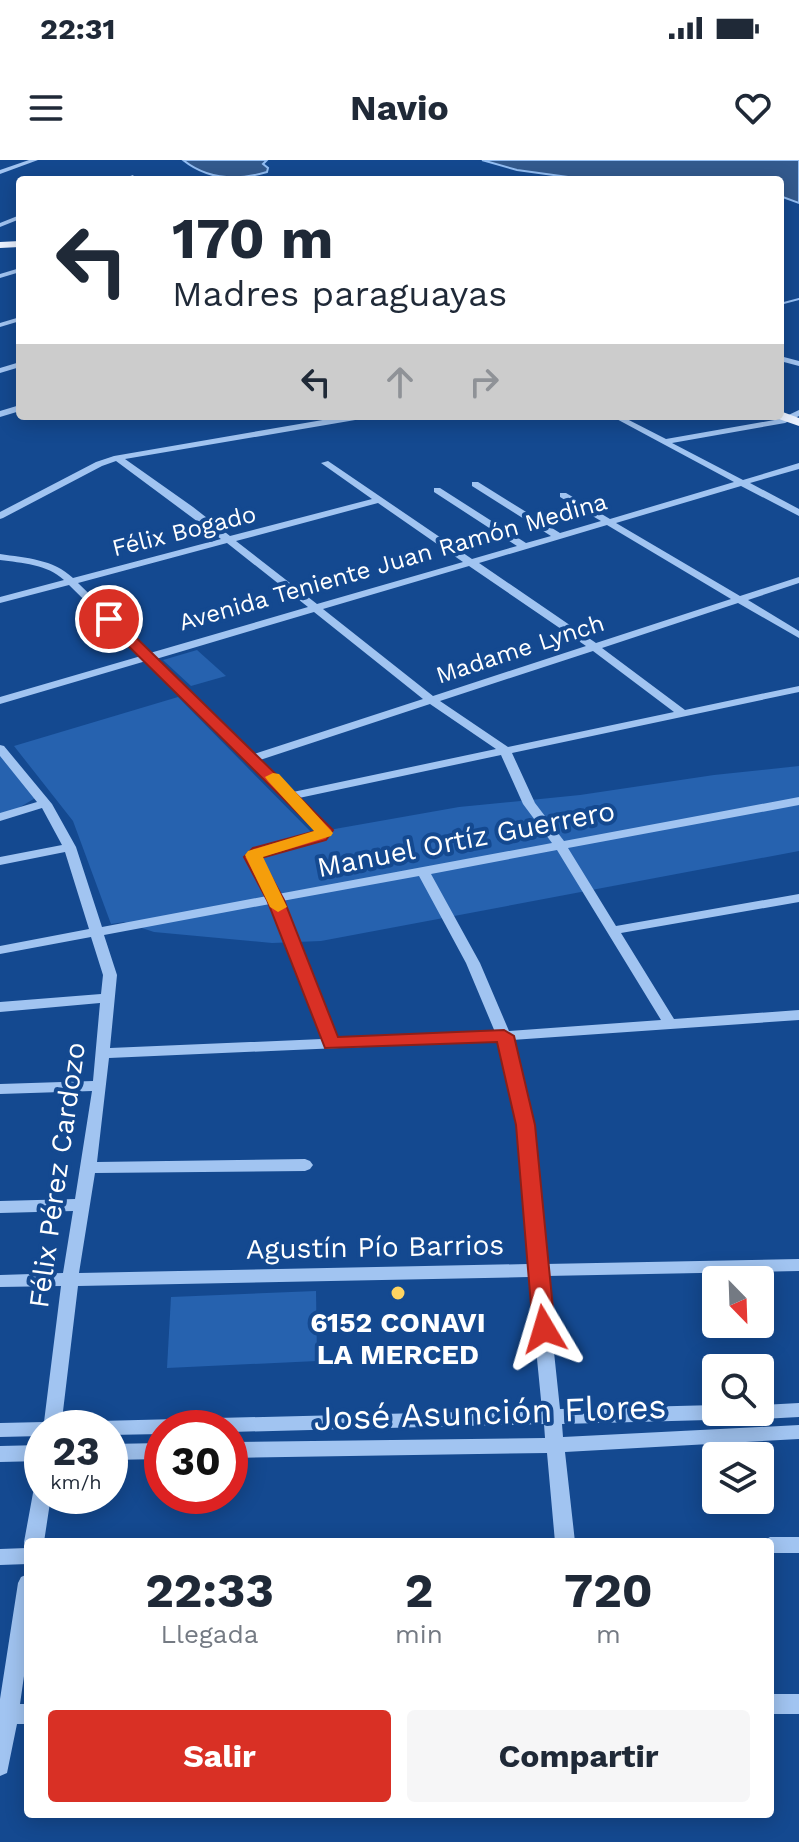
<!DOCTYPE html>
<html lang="es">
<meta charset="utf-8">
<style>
body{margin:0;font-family:"Work Sans",sans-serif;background:#f6f6f7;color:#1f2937;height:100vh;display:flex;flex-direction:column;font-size:30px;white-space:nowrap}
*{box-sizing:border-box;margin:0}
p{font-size:26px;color:#747a83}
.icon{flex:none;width:44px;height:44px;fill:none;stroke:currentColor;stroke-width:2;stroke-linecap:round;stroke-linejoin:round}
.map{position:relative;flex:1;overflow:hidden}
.side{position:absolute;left:24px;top:1378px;width:750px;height:280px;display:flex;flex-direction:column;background:#fff;border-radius:8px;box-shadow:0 4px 20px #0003}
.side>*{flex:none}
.top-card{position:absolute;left:16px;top:16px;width:768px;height:244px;border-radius:8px;box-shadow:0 4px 20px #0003;background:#fff;color:#1f2937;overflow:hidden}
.needle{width:52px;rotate:157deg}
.tools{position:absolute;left:702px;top:1106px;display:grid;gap:16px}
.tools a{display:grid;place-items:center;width:72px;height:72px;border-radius:8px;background:#fff;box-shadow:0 4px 20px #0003;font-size:40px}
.speed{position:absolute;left:24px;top:1250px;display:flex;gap:16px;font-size:40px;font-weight:700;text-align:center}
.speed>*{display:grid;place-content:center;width:104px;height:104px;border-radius:50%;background:#fff;box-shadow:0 4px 20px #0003;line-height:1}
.speed small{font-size:20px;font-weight:400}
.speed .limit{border:12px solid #d22;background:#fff;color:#111}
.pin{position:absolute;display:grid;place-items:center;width:68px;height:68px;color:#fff;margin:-34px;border:4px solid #fff;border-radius:50%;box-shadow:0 2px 8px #0007}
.me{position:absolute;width:88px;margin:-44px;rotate:353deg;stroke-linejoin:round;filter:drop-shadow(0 0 6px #0008)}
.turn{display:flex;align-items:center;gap:28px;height:168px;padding:0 24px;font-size:36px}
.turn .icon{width:104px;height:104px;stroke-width:2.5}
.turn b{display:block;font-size:56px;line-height:68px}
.lanes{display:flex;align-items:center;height:76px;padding:0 24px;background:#0003;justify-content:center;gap:40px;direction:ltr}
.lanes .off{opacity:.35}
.eta{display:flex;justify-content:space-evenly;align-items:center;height:136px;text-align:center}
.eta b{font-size:48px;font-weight:700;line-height:56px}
.primary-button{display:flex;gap:16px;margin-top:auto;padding:16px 24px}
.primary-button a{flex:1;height:92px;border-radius:8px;background:#d93025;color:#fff;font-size:32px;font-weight:700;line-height:92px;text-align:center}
.primary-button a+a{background:#f6f6f7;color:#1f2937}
.status{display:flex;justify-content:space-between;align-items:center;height:56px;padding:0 40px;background:#fff;direction:ltr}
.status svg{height:22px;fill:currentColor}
header{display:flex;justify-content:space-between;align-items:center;height:104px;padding:0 24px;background:#fff;font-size:36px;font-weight:700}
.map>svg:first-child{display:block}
.green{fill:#2662af}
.water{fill:#335a8e;stroke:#93bef4;stroke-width:2}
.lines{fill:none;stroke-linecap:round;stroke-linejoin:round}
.stream{stroke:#93bef4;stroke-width:2}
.minor{fill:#a1c4f1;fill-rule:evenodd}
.major{fill:#ebf2ff;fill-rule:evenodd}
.route{fill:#d93025;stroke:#8d1f18;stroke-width:2}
.slow{fill:#f59e0b}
.poi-dot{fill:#ffd461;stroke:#144990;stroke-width:3}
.labels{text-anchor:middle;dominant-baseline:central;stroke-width:8;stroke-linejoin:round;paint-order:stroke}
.far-street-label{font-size:24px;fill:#fff;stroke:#144990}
.street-label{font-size:28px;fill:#fff;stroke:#144990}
.poi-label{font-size:28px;font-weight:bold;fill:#fff;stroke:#144990}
.near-street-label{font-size:34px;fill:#fff;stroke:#144990}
</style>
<div class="status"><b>22:31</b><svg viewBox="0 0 49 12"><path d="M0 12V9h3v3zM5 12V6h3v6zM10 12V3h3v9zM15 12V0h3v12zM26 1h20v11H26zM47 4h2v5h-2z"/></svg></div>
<header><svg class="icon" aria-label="menu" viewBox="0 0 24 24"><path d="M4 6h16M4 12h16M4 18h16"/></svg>Navio<svg class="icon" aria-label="heart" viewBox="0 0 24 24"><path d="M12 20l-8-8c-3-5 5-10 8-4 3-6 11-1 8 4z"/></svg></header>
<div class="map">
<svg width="799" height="1682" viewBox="0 0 799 1682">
<rect width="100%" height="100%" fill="#144990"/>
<g class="green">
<path d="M197,490L226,516L191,526L163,500Z"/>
<path d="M178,537L312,673L459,647L580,635L714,615L799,606V691L321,781L272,783L154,772L124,762L111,764L73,661L14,586Z"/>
<path d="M0,592L42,634L0,659Z"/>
<path d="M316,1131L317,1201L167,1208L171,1137Z"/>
</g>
<g class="water">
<path d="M183,0H267L263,4L268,8L267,12C237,21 208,20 183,0Z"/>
<path d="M482,0H799V43L780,36V20L568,17L517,10Z"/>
</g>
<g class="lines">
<path class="stream" d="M780,144L799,139"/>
<g class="minor">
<path d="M29,0H38L0,14V10Z"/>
<path d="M133,15L135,18L121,20L122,19Z"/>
<path d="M20,55V59L0,67V63Z"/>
<path d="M20,108V112L0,118V114Z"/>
<path d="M20,157V161L0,167V163Z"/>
<path d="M780,196L799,201V206L780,201Z"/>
<path d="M20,202V207L0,213V208Z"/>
<path d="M20,245V251L0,257V251Z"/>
<path d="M799,250V256L785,263L672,283L743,320L799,303V309L750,323L799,349V356L741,326L616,363L740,436L799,417V423L748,440L799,471V478L738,443L602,488L685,550L799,526V532L512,593L535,643L564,681L799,637V645L568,688L616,766L799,734V742L621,773L674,859L799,850V860L512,880L534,965L545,1104L799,1099V1111L546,1116L560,1249L716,1245V1252H760V1245L799,1243V1257L760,1259L752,1255L745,1259L562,1264L563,1277L799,1265V1279L565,1292L575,1382H555L547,1293L230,1298V1282L545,1278L544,1264L230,1272V1268H162V1274L110,1275V1268H90L93,1263L99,1261L542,1250L529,1117L78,1126L61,1268H42V1276L0,1277V1263L44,1262L61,1126L0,1127V1115L63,1113L73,1051L0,1053V1041L75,1039L92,931L0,934V924L93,921L100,843L0,852V842L101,834L103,815L91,777L0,794V786L89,769L65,692L0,705V697L62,685L42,648L0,661V653L37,642L0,596V585L4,586L52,644L76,687L102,767L267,736L247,697L255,689L316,674L318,670L146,501L0,544V537L141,496L69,425L0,443V437L64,420C47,404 22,403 0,400V394C26,398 53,399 73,418L221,379L116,301L102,306L3,358L0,359V352L96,302L114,296L346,256H365L361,259L125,299L193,347L230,376L372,339L321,303L328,301L472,399L517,386L434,332V328H440L526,383L551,376L472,326V322H478L560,373L601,361L560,337V333H566L610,359L734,322L611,256H621L666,279L780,259ZM378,343L463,402L317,444L236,381ZM607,365L731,439L596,483L479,403ZM227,383L308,447L150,493L78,423ZM469,406L586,486L433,536L323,449ZM314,452L423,539L254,594L156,499ZM593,491L674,552L508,587L440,541ZM430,544L496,589L293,632L260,600ZM501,595L523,644L552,683L278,734L260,698L263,695L324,680L331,670L299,638ZM557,690L661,860L509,871L480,803L431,714ZM419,716L466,803L495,872L336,878L282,741ZM270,744L322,879L110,888L117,815L104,775ZM498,881L518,965L528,1104L79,1113L95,1013L305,1011L310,1009L313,1005L310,1001L305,999L97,1002L109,898Z"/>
<path d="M162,1283V1299L110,1300V1284Z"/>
<path d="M42,1285V1301L0,1302V1286Z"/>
<path d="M42,1325V1336H51L44,1382H28V1404L0,1405V1389L27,1388L24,1382L33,1333L35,1327Z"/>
<path d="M770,1377H799V1393H770V1382H762Z"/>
<path d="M28,1414V1488L20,1544H28V1564H17L7,1613L0,1616V1539L18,1423L21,1417Z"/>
<rect x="770" y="1534" width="29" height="20"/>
</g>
<g class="major">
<path d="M20,81V87L0,88V82Z"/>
<path d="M780,251L799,258V266L776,258L780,256Z"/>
</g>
</g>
<path class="route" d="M104,456H114L333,670L326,680L261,698L284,740L338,877L504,870L514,876L535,965L555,1169L551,1175L544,1177L536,1175L533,1169L516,965L497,882L325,888L267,740L244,697L253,688L316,671L104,462Z"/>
<path class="slow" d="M273,613L279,614L333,673L331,676L263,697L287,747L278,752L270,747L245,695L248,691L314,671L268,621L265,617Z"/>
<circle class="poi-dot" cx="398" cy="1133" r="8"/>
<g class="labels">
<g class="far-street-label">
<text transform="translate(184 371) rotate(-14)">Félix Bogado</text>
<text transform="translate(393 402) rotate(-16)">Avenida Teniente Juan Ramón Medina</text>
<text transform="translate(520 489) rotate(-18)">Madame Lynch</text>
</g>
<g class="street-label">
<text transform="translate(466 679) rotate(-11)">Manuel Ortíz Guerrero</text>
<text transform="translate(57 1015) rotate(-82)">Félix Pérez Cardozo</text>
<text transform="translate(375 1087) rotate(-1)">Agustín Pío Barrios</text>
</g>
<g class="poi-label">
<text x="398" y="1162">6152 CONAVI<tspan x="398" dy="32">LA MERCED</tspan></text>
</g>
<g class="near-street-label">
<text transform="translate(490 1252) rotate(-2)">José Asunción Flores</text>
</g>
</g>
</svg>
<div class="tools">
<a><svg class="needle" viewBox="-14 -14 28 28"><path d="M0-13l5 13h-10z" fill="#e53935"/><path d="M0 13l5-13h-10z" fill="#747a83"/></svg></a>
<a><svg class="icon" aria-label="search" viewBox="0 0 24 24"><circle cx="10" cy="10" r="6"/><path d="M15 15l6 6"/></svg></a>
<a><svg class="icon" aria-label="layers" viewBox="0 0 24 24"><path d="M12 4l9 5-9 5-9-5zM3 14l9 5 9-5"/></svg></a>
</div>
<div class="speed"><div>23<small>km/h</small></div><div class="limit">30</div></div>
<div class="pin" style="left:109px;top:459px;background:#d93025"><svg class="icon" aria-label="arrive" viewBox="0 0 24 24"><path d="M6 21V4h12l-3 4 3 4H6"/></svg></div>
<svg class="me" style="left:544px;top:1169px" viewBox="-20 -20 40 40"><path d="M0-17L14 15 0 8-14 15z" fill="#d93025" stroke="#fff" stroke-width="4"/></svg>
<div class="top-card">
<div class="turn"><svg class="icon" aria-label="left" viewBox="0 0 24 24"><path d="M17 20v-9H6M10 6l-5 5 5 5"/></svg><div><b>170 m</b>Madres paraguayas</div></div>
<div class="lanes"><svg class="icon" aria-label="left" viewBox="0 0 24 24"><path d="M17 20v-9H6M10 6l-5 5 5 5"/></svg><svg class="icon off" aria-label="ahead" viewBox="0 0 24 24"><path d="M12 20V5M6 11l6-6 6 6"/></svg><svg class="icon off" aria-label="right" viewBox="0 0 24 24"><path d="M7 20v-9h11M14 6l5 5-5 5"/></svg></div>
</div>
<section class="side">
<div class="eta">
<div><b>22:33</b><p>Llegada</p></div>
<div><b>2</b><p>min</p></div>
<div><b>720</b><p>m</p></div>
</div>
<div class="primary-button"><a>Salir</a><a>Compartir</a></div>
</section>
</div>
